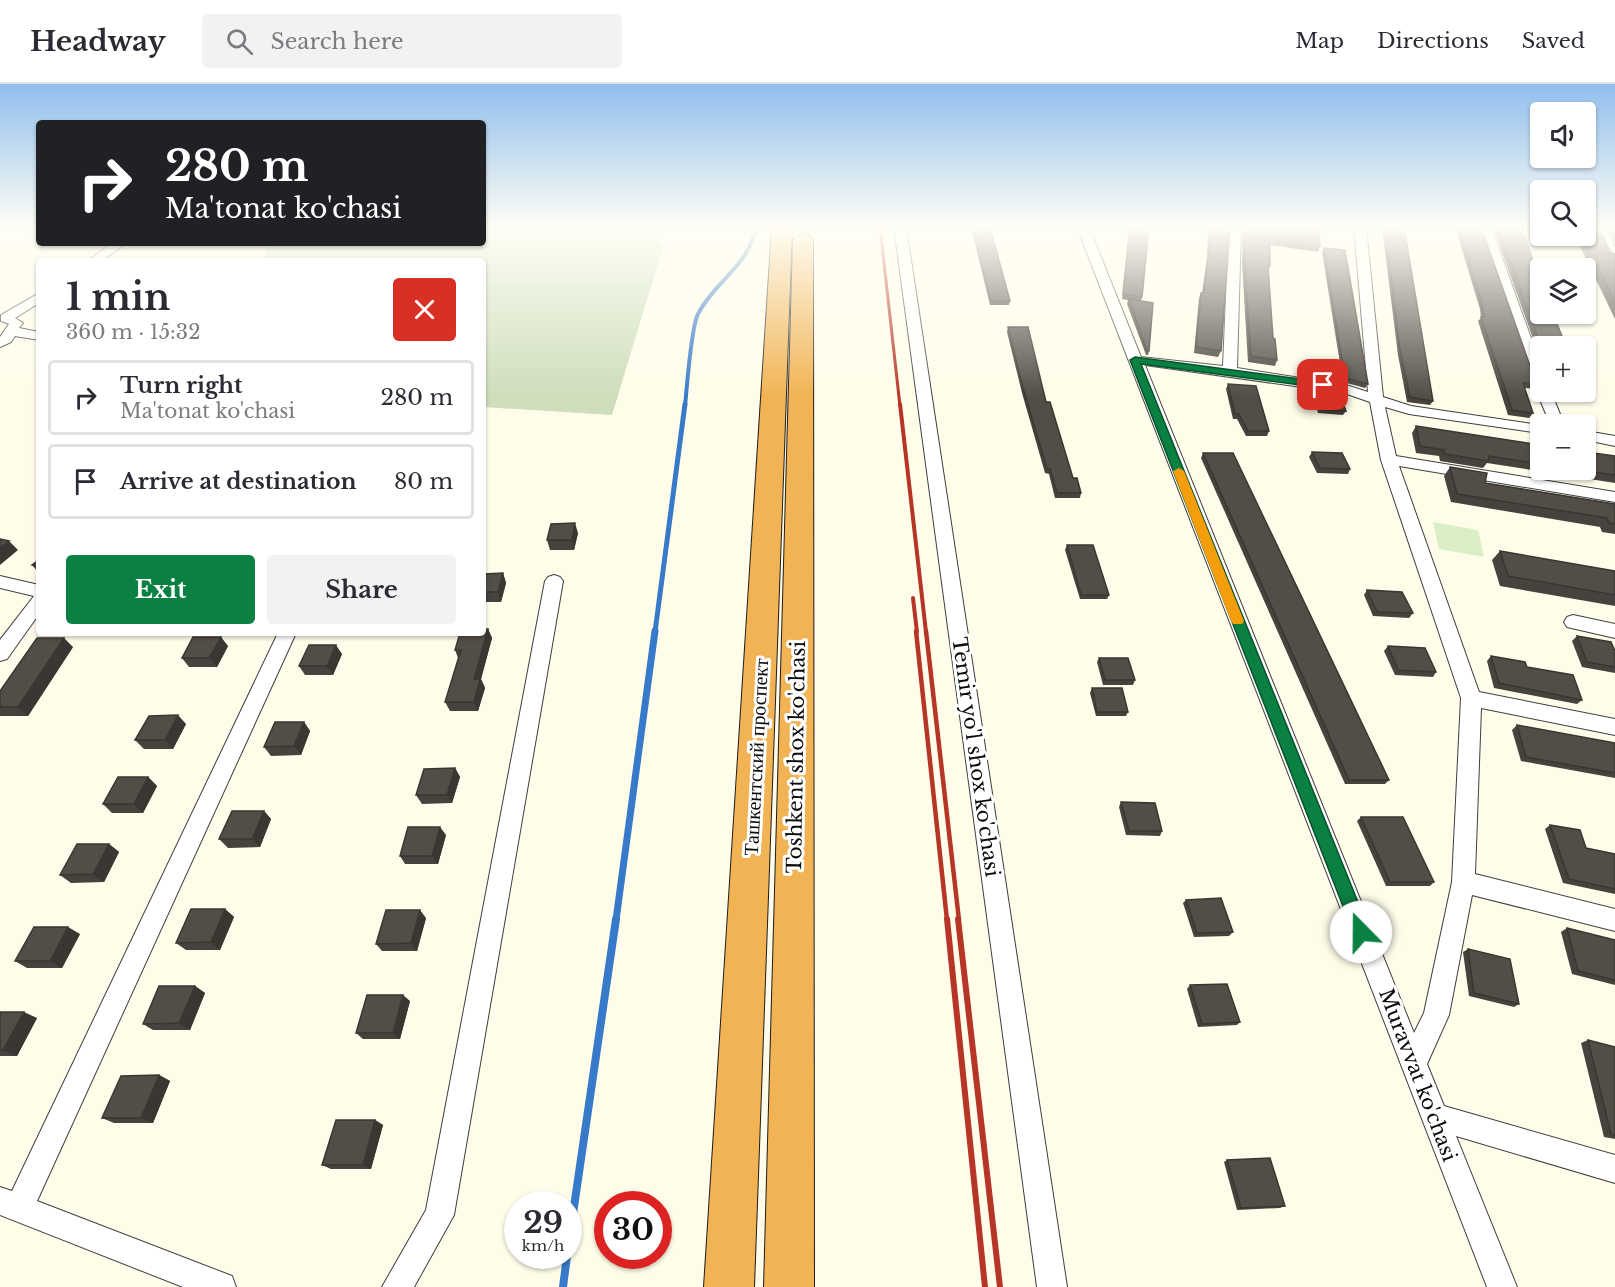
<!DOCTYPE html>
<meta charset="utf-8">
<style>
body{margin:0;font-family:"Libre Baskerville",serif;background:#f2f2f3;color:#2b2b33;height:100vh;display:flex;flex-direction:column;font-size:22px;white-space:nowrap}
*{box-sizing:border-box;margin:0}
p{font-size:20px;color:#7c7c81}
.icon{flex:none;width:33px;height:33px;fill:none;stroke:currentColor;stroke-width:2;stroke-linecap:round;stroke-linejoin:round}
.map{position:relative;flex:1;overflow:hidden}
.side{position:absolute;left:36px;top:174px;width:450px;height:378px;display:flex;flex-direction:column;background:#fff;border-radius:6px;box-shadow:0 2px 4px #0004}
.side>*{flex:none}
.hud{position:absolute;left:36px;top:36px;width:450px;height:126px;border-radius:6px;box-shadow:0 2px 4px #0004;background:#202124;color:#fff;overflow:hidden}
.controls{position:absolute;left:1530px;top:18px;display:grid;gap:12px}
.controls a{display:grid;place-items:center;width:66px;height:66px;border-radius:6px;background:#fff;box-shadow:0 2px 4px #0004;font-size:30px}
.speed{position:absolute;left:504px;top:1107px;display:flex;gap:12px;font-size:30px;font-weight:700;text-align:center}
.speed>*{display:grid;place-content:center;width:78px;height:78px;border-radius:50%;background:#fff;box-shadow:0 2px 4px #0004;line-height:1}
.speed small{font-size:15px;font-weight:400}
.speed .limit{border:9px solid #d22;background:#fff;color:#111}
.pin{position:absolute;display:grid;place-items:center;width:51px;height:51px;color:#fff;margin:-26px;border-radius:12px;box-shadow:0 3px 9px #0006}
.me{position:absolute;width:66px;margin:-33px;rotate:338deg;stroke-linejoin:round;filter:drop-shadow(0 0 4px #0008)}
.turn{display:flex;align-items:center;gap:21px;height:126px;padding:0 30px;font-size:27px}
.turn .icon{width:78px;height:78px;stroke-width:2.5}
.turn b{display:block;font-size:42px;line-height:51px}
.round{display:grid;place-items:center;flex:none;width:63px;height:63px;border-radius:6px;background:#f2f2f3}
.summary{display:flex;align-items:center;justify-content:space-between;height:102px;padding:0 30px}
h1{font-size:36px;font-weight:800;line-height:45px}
.action{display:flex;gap:12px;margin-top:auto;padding:12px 30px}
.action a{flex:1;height:69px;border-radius:6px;background:#0b8043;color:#fff;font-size:24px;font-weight:800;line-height:69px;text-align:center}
.action a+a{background:#f2f2f3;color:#2b2b33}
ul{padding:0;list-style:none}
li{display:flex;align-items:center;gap:18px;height:75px;margin:0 12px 9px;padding:0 18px;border:3px solid #e1e1e2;border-radius:6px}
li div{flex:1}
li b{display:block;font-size:22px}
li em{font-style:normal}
header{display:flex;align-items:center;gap:36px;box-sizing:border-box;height:84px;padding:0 30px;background:#fff;border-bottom:2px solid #e1e1e2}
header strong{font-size:28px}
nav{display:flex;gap:33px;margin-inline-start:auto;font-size:21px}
.search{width:420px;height:54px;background:#f2f2f3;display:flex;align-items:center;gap:15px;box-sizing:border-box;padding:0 21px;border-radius:6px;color:#7c7c81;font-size:22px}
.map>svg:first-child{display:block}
.cemetery{fill:#cedebc}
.pitch{fill:#daefc6}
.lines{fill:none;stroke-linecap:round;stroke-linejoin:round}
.stream-far3{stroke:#387aca;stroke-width:4}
.stream-far2{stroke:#387aca;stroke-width:5}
.stream-far1{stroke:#387aca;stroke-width:7}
.stream{stroke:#387aca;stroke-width:8}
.street-casing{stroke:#3e3e3e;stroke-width:2}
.highway-casing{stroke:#1c1c1c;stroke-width:2}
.street{fill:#fff;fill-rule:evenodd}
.highway{fill:#f1b354;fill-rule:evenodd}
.rail-far3{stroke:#b73527;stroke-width:3}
.rail-far2{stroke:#b73527;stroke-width:4}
.rail-far1{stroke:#b73527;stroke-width:4.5}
.rail{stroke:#b73527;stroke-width:6}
.wall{fill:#47423d}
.shaded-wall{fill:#3a3632}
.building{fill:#534d47;stroke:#3a3632;stroke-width:1.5}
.route{fill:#0b8043;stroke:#07532c;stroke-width:1.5}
.slow{fill:#f59e0b}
.labels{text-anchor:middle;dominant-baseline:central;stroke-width:6;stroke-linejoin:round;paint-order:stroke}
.street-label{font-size:20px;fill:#0b0b0b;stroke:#fff}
</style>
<header>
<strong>Headway</strong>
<div class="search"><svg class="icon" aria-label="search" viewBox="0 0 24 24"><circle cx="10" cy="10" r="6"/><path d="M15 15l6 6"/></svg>Search here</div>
<nav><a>Map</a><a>Directions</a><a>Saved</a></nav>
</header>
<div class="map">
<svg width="1615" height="1203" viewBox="0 0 1615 1203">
<rect width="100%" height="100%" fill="#fffde9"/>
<path class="cemetery" d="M483,143H659L656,154L663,163L612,331L483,323V177H263L271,159H483Z"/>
<path class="pitch" d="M1433,438L1478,446L1484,473L1439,465Z"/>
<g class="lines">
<path class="stream-far3" d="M685,322C687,303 691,243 698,230C715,197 749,182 756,143"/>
<path class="stream-far2" d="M655,548L685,320"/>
<path class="stream-far1" d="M616,836L655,547"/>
<g class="stream">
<path d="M568,1164L616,835"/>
<path d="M563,1203L567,1172"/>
</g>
<g class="street-casing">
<g id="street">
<path d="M894,143H906L1067,1203H1037Z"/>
<path d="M1077,143H1089L1141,273L1223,282L1229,143H1241L1237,284L1346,301L1368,308L1354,143H1366L1383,313L1411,322L1540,341V349L1409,330L1385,323L1396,372L1615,408V418L1399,382L1479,608L1615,635V651L1481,624L1475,790L1615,825V847L1472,811L1449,931L1427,980L1444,1022L1615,1071V1099L1456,1052L1517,1203H1487ZM1145,281L1344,309L1370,318L1381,376L1461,614L1452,798L1424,929L1414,949Z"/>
<path d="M1479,143H1491L1540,279V301L1533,297Z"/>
<path d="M1593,143H1605L1615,163V178L1609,174Z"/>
<path d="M113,159H127L101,177H87Z"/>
<path d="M39,209V219L15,234L23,239L19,244L39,248V256L15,252L11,258L0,263V253L9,240L1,237V231Z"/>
<path d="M1539,305L1540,308H1551L1564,340H1550L1537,308Z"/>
<path d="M1586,347L1615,352V362L1586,356Z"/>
<path d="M554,491L560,493L563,497L454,1131L414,1203H382L426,1126L545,497L548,493Z"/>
<path d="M0,492L39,501V530L7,575L0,577V556L34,512L0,504Z"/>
<path d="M1573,531L1615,540V554L1567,543L1564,538L1567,533Z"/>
<path d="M278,549H296L37,1117L232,1192L236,1203H183L0,1131V1103L12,1107Z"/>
</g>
</g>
<g class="highway-casing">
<g id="highway">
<path d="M772,143H792L754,1203H704Z"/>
<path d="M803,149L813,155L814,1203H764L793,155Z"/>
</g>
</g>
<use href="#street" class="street"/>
<use href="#highway" class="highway"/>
<path class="rail-far3" d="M880,143L900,322"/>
<g class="rail-far2">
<path d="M900,320L926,548"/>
<path d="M913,514L917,548"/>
</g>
<g class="rail-far1">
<path d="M916,547L947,836"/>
<path d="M926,547L959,836"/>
</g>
<g class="rail">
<path d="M947,835L985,1203"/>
<path d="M958,835L1000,1203"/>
</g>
</g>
<g class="wall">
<path d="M971,143H990L1010,217L1009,221H990Z"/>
<path d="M1129,143H1149L1142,213L1141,217L1149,267L1148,271H1146L1127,220L1128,216L1122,215Z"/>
<path d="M1208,143H1230L1221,267L1218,273L1194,269L1199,214L1201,209H1202L1207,173Z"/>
<path d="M1243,143H1318L1320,162L1318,168L1270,161V182L1268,187L1273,254L1277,276L1275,282L1248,278L1242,179Z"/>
<path d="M1382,143H1404L1433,317L1430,321L1407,318L1398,271Z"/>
<path d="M1447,143H1481L1534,293L1540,297V300L1536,305L1525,304L1533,329L1529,334L1508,331L1478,237L1481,234L1480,225L1456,146L1447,144Z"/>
<path d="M1493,143H1521L1566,262H1540V274Z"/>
<path d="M1608,143H1615V158Z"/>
<path d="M1575,152H1586L1615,170V235Z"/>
<path d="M1324,164L1368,300L1365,304L1343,298L1322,168Z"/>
<path d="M1008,243L1046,318L1073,394L1081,409L1080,414H1055L1049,390L1045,389L1022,309L1007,248Z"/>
<path d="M1228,300L1269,347L1267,352H1246L1237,335H1233L1226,305Z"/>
<path d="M1552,308H1582L1579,312Z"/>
<path d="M1315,309L1346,327L1343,331L1318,329L1313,313Z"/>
<path d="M1416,342L1540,361V386H1586L1615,372V399L1487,379L1483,384L1440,377L1439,372L1416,369L1412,349Z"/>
<path d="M1312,368L1350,385L1348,390L1317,389L1309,373Z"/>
<path d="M1203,369L1389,696L1385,700H1345L1201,374Z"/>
<path d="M1450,383L1485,399L1615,420V450L1602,448L1600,443L1451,418L1444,392Z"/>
<path d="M578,449L574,466H550L547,456Z"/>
<path d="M1067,461L1109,511L1107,515H1080L1065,466Z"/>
<path d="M1500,467L1615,487V522L1500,502L1492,476Z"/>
<path d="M39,476V489L32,481Z"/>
<path d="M503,489L506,499L501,518H483V490Z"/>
<path d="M1367,506L1413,529L1409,534L1373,532L1364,511Z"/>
<path d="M488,545L492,554L481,595L485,604L478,627H450L445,618L458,574L455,566Z"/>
<path d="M1577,552L1615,567V589L1582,583L1572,557Z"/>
<path d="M228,562L217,583H189L182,574Z"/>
<path d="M1388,562L1436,588L1433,593L1395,591L1384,567Z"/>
<path d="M73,563L28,632H0V607Z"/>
<path d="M342,570L333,591H305L299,582Z"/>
<path d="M1491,572L1527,583L1582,616L1577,620L1494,604L1487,577Z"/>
<path d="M1099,574L1135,596L1133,601H1103L1097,578Z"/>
<path d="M1092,604L1128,628L1126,632H1096L1090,609Z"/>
<path d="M304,638L310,647L301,671L271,672L264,663Z"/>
<path d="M186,640L173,665H144L135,656Z"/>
<path d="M1517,641L1615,659V694L1521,677L1512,646Z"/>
<path d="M455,684L460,693L452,719L422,720L416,711Z"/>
<path d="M148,693L157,702L143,729H112L103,720Z"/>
<path d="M1121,718L1162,747L1160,752L1126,751L1119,723Z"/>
<path d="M264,727L271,735L260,763L228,764L219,755Z"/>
<path d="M1361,733L1434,798L1430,802H1386L1357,737Z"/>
<path d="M1550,741L1586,764L1615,770V810L1563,799L1545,745Z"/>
<path d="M446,751L438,780H405L400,772Z"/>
<path d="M109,760L119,768L104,798L71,799L60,791Z"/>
<path d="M1186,816L1233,848L1229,852L1194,853L1183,819Z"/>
<path d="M225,825L234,833L220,866H186L176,859Z"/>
<path d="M426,834L417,867H382L376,860Z"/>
<path d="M1567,844L1615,856V901L1572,890L1561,848Z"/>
<path d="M80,850L62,884H27L15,877Z"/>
<path d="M1468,865L1519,920L1514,923L1469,912L1463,868Z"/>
<path d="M1190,901L1240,938L1237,941L1198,943L1187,905Z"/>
<path d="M195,902L205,909L190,946H153L143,940Z"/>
<path d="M410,917L400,955H363L356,949Z"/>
<path d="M0,928L37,934L17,972H0Z"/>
<path d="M1588,956L1615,963V1055L1604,1053L1581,959Z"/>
<path d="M159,991L170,997L153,1039H114L102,1034Z"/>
<path d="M375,1036L383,1041L371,1085H331L322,1081Z"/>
<path d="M1227,1076L1285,1122L1280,1124L1237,1126L1224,1078Z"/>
</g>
<g class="shaded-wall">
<path d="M575,439L578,449L574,466L572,456Z"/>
<path d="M9,457L18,466L0,481V464Z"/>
<path d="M503,489L506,499L501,518L498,508Z"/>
<path d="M488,545L492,554L481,595L485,604L478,627L474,618V595Z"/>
<path d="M221,553L228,562L217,583L209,574Z"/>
<path d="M64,554L73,563L28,632L18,623Z"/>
<path d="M336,561L342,570L333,591L327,582Z"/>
<path d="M178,631L186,640L173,665L165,656Z"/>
<path d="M304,638L310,647L301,671L294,662Z"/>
<path d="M455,684L460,693L452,719L447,711Z"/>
<path d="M148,693L157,702L143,729L134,720Z"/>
<path d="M264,727L271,735L260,763L252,755Z"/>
<path d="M440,743L446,751L438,780L432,772Z"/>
<path d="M109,760L119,768L104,798L93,790Z"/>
<path d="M225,825L234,833L220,866L211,858Z"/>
<path d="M420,826L426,834L417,867L411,859Z"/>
<path d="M68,843L80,850L62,884L50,877Z"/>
<path d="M195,902L205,909L190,946L179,939Z"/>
<path d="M403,911L410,917L400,955L393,949Z"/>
<path d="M24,928L37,934L17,972L3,966Z"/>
<path d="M159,991L170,997L153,1039L141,1034Z"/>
<path d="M375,1036L383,1041L371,1085L363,1081Z"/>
</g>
<g class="building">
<path d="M972,143H990L1010,217H991Z"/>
<path d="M1130,143H1149L1142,213L1123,210Z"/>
<path d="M1209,143H1230L1221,267L1196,263L1201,209H1204L1209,167Z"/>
<path d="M1245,143H1318L1320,162L1270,155V182H1268L1273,254L1275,255L1277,276L1251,272L1244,174Z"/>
<path d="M1385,143H1404L1433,317L1410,313L1400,266Z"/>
<path d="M1459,143H1481L1534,293L1540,297L1539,301L1523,299L1533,329L1512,326L1481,233H1484L1482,220Z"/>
<path d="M1498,143H1521L1540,196V230H1553L1566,262H1541Z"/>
<path d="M1586,143H1598L1611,169L1615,170V219L1583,152H1586Z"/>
<path d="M1324,164L1345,166L1368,300L1345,294Z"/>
<path d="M1129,215L1153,219L1149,267H1147Z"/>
<path d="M1008,243H1028L1046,318H1050L1073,394H1077L1081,409H1057L1050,385H1047L1023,304Z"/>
<path d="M1228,300L1256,302L1269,347H1248L1239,330H1235Z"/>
<path d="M1315,309L1340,311L1346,327L1320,324Z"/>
<path d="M1416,342L1540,361V380L1489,372L1488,377L1445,370L1444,366L1420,362Z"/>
<path d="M1312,368L1342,369L1350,385L1320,384Z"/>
<path d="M1586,368L1615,372V391L1578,386H1586Z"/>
<path d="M1203,369H1233L1389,696H1349Z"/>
<path d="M1450,383L1487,389L1485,399L1615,420V440L1609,439L1607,434L1457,410Z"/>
<path d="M575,439L572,456H547L551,440Z"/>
<path d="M0,455L9,457L0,464Z"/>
<path d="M1067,461H1093L1109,511H1081Z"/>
<path d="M1500,467L1615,487V511L1508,492Z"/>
<path d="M39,476V483L32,481Z"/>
<path d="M503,489L498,508H483V490Z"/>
<path d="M1367,506L1402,508L1413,529L1377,528Z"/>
<path d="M483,545H488L474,595H480L474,618H445L461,566H455L460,549H483Z"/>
<path d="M1577,552L1611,558L1615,567V583L1587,578Z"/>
<path d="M193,553H221L209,574H182Z"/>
<path d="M37,554H64L18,623H0V607Z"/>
<path d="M309,561H336L327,582H299Z"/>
<path d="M1388,562L1425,564L1436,588L1398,586Z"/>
<path d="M1491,572L1525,578L1527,583L1573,591L1582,616L1499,599Z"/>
<path d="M1099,574H1128L1135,596H1105Z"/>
<path d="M1092,604H1122L1128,628H1097Z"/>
<path d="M178,631L165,656H135L149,632Z"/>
<path d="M275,638H304L294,662L264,663Z"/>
<path d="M1517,641L1615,659V689L1526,673Z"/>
<path d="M455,684L447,711H416L424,685Z"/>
<path d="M118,693H148L134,720H103Z"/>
<path d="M1121,718L1155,719L1162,747H1129Z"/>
<path d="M232,727H264L252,755H219Z"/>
<path d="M1361,733H1403L1434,798H1390Z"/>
<path d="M1550,741L1580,746L1586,764L1615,770V805L1569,795Z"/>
<path d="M408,743H440L432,772H400Z"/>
<path d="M77,760H109L93,790L60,791Z"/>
<path d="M1221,814L1233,848L1197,849L1186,816Z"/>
<path d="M191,825H225L211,858L176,859Z"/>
<path d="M386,826H420L411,859L376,860Z"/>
<path d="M34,843H68L50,877H15Z"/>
<path d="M1567,844L1615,856V896L1578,887Z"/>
<path d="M1468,865L1510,875L1519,920L1474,909Z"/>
<path d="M1227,900L1240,938L1202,940L1190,901Z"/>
<path d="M159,902H195L179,939L143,940Z"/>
<path d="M367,911H403L393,949H356Z"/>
<path d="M0,928H24L3,966H0Z"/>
<path d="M1588,956L1615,963V1051L1611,1050Z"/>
<path d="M159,991L141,1034H102L121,992Z"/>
<path d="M336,1036H375L363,1081H322Z"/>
<path d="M1270,1074L1285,1122L1241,1124L1227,1076Z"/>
</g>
<linearGradient id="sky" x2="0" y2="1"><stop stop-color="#91bfed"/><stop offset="0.46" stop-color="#fffef5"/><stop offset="1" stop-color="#fffef5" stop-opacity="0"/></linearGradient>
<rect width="1615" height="312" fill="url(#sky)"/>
<path class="route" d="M1135,273L1323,298L1328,301L1323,304L1141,280L1370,848L1367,854L1361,856L1355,854L1353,848L1130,276Z"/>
<path class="slow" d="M1179,384L1184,387L1244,537L1242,540H1233L1231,537L1173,387Z"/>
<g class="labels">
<g class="street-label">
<text transform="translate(756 673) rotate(-87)">Ташкентский проспект</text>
<text transform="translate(796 673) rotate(-89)">Toshkent shox ko'chasi</text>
<text transform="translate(976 673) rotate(82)">Temir yo'l shox ko'chasi</text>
<text transform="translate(1418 991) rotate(69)">Muravvat ko'chasi</text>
</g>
</g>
</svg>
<div class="controls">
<a><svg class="icon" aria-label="sound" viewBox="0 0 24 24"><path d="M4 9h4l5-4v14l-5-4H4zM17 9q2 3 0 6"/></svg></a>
<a><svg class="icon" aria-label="search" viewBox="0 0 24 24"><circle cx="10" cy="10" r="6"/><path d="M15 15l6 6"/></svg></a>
<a><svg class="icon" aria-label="layers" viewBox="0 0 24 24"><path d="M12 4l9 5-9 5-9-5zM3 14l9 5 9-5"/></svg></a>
<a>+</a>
<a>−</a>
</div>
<div class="speed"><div>29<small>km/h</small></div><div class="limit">30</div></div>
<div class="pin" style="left:1323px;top:301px;background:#d93025"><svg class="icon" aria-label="arrive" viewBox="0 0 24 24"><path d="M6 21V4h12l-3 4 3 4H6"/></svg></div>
<svg class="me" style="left:1361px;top:848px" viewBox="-20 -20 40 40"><circle r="19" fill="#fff"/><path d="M0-13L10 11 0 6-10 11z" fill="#0b8043"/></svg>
<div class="hud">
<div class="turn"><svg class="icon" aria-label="right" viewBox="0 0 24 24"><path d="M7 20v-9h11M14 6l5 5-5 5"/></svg><div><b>280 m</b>Ma'tonat ko'chasi</div></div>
</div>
<section class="side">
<div class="summary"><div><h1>1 min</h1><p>360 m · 15:32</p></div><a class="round" style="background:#d93025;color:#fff"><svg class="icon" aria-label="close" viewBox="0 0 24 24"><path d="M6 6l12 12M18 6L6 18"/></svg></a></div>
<ul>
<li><svg class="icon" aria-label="right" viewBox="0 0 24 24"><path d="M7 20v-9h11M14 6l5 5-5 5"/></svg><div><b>Turn right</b><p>Ma'tonat ko'chasi</p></div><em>280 m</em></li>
<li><svg class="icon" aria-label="arrive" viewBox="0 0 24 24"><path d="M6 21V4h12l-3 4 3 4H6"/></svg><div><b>Arrive at destination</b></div><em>80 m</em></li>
</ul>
<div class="action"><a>Exit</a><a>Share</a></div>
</section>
</div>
